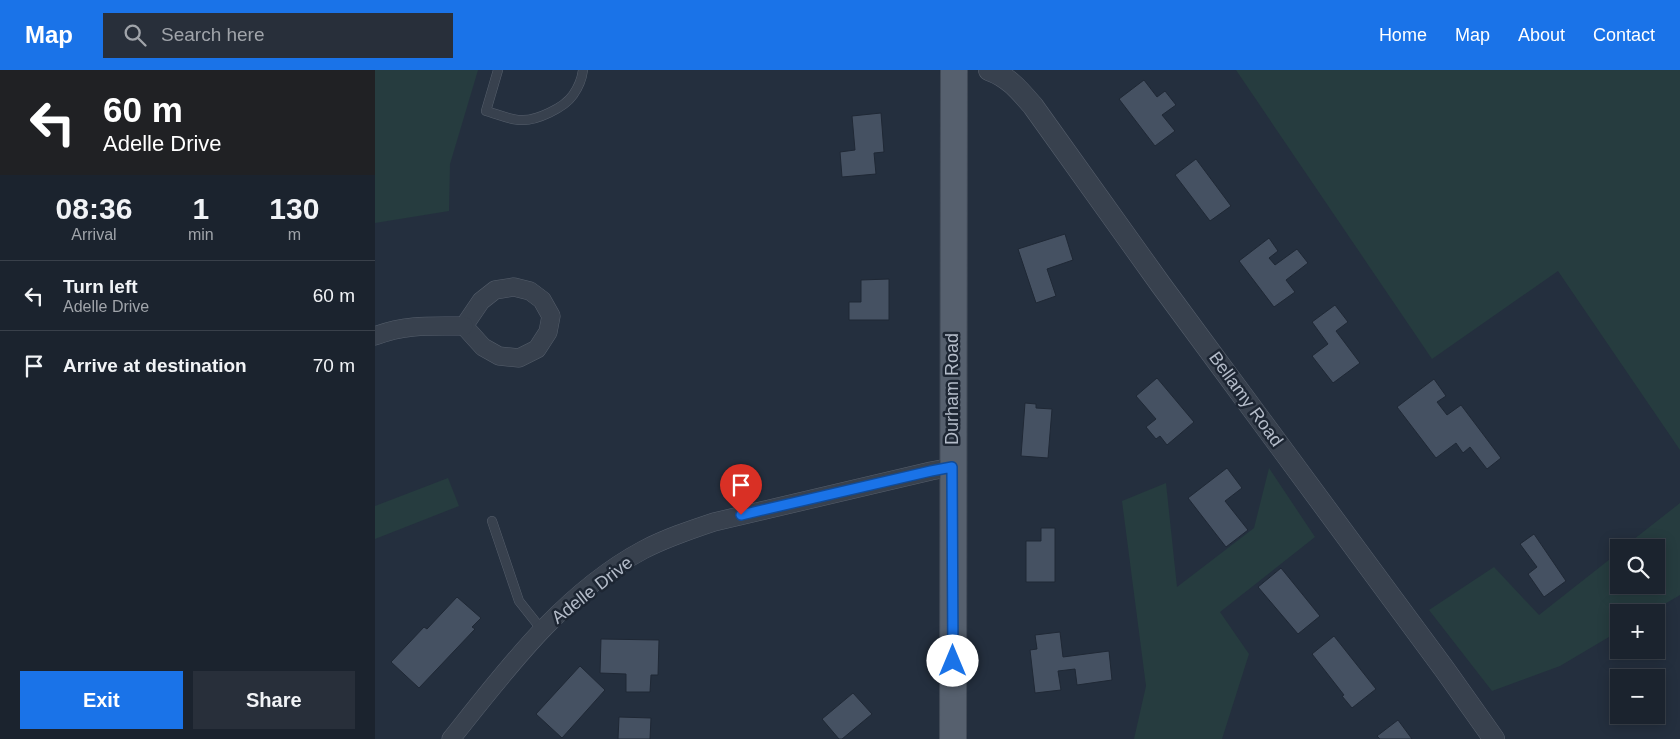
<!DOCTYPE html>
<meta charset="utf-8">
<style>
body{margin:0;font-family:Helvetica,sans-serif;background:#282f3a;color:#f1f3f6;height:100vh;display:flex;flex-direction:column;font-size:19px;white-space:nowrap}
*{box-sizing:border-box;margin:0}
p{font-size:16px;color:#a0a4aa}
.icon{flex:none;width:28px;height:28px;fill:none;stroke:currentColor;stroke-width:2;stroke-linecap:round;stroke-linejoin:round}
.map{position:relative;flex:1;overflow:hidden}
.side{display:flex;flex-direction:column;background:#1b232e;width:375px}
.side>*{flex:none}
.banner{background:#202124;color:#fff;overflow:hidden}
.controls{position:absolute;left:1235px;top:469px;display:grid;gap:10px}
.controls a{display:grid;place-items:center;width:55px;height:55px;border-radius:0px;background:#1b232e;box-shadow:0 2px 12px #0003,0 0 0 1px #39404a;font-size:25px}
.pin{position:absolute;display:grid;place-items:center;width:42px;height:42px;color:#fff;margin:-51px -21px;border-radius:50% 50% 50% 0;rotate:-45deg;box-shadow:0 0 5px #0007}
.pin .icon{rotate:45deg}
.me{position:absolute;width:55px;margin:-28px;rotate:0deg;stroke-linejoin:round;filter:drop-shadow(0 0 4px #0008)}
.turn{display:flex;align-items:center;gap:18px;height:105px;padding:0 20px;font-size:22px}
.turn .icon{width:65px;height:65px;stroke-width:2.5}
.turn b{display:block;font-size:35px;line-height:42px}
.eta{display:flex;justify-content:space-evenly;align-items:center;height:85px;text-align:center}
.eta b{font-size:30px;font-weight:600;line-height:35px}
.primary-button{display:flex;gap:10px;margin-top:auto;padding:10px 20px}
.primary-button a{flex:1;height:58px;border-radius:0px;background:#1a73e8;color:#fff;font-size:20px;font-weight:600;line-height:58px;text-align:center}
.primary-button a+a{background:#282f3a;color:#f1f3f6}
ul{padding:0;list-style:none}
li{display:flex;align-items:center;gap:15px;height:70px;padding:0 20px;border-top:1px solid #39404a}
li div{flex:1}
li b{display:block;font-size:19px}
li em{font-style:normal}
header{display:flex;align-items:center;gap:30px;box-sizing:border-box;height:70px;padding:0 25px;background:#1a73e8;color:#fff}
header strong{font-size:24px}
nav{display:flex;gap:28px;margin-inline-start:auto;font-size:18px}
.search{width:350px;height:45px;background:#282f3a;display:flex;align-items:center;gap:12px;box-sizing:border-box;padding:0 18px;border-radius:0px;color:#a0a4aa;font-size:19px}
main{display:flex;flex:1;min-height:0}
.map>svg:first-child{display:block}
.green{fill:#263c3f}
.building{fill:#455162;stroke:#1f2835}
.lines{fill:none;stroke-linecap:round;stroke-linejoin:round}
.service-casing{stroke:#565f6c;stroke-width:10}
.minor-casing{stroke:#565f6c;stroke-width:19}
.tertiary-casing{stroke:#565f6c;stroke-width:22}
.primary-casing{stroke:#414a57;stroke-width:28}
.service{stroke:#38414e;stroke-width:9}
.minor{stroke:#38414e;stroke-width:18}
.tertiary{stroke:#38414e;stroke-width:21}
.primary{stroke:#56606e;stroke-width:26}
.route-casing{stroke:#114b97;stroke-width:12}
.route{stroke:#1a73e8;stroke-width:9}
.labels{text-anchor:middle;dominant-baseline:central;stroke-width:5;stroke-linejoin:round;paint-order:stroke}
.street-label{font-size:18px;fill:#b4bcc9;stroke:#1d2633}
</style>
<header>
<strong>Map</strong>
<div class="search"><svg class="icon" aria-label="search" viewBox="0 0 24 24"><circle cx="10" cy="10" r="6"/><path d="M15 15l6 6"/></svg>Search here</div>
<nav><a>Home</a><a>Map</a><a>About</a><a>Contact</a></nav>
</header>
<main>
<section class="side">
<div class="banner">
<div class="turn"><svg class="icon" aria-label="left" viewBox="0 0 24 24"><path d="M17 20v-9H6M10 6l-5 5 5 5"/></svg><div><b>60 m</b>Adelle Drive</div></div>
</div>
<div class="eta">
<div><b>08:36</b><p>Arrival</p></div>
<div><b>1</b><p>min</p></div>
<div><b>130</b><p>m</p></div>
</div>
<ul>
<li><svg class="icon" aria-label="left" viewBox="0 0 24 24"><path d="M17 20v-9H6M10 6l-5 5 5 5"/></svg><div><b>Turn left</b><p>Adelle Drive</p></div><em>60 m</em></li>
<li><svg class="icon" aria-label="arrive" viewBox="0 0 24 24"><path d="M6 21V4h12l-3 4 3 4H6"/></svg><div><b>Arrive at destination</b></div><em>70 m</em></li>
</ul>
<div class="primary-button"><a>Exit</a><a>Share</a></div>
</section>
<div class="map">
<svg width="1305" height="669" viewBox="0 0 1305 669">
<rect width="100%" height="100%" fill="#242f3e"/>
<g class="green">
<path d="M0,0H103L75,94L74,141L0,153Z"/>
<path d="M861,0H1305V380L1183,201L1057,289Z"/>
<path d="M894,398L940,467L845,542L874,584L847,669H759L771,616L747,431L791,413L802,517L879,458Z"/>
<path d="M73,408L84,436L0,469V436Z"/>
<path d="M1305,433V525L1276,542H1244V561L1185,596L1117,621L1054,540L1119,497L1164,545L1244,482V515H1281V478L1249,477Z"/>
</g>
<g class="building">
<path d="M769,10L782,27L790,21L801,35L787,45L800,61L780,76L744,29Z"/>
<path d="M506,43L509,82L499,83L501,104L467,107L465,82L480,80L477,46Z"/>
<path d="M821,89L856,136L835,151L800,105Z"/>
<path d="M690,164L698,190L672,199L681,226L661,233L643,179Z"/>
<path d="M894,168L903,181L894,188L900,195L922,179L933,193L911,210L920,222L899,237L864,191Z"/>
<path d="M514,209V250H474V232H486V210Z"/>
<path d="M960,235L973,252L961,261L985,293L958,313L937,286L953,274L937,252Z"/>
<path d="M782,308L819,352L792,375L785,366L781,369L771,357L781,349L761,326Z"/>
<path d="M1059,309L1071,326L1062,332L1072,345L1086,335L1126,388L1112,399L1095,377L1088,383L1081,373L1061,388L1022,337Z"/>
<path d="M650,333L661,334V338L677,339L673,388L646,386Z"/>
<path d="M852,398L867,418L850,431L873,460L851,477L813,428Z"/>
<path d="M666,458H680V512H651V471H666Z"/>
<path d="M1159,464L1191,511L1169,527L1153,504L1162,497L1145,474Z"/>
<path d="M906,498L945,546L923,564L883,517Z"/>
<path d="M82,527L106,548L97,557L100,559L44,618L16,592L49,557L52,559Z"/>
<path d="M685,562L688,587L734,581L737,610L702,615L700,599L683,601L686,620L660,623L655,580L662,579L660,565Z"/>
<path d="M959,566L1001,619L977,638L967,626L969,625L937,584Z"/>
<path d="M226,569L284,570L283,605H276L275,622H251V604L225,603Z"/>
<path d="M205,596L230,620L187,668L161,644Z"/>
<path d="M478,623L497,644L467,669H464L447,649Z"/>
<path d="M244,647L276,648L275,669H243Z"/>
<path d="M1023,650L1037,669H1005L1002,666Z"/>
</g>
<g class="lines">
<g class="service-casing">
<g id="service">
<path d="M123,0L111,41C122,44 135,50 146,50C161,51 189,38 198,25C203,18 207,8 208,0"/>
<path d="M117,451L144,531L167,560"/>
</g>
</g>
<g class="minor-casing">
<g id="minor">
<path d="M139,217L155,221L167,230L176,246L173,262L162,279L144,288L124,286L108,277L89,256L106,231L120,220Z"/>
<path d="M0,266C30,254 58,256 89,256"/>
<path d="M76,669C131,600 188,523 268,480C291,468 315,460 339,452L556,401L577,397"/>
</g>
</g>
<g class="tertiary-casing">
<path id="tertiary" d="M614,0C634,7 645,21 658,36L786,215L1070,600L1119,669"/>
</g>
<g class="primary-casing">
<path id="primary" d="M578,669L579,0"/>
</g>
<use href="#service" class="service"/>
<use href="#minor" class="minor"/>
<use href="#tertiary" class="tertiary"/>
<use href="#primary" class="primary"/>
</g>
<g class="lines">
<g class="route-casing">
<path id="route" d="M366,445L556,401L577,397L578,591"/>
</g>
<use href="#route" class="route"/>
</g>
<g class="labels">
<g class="street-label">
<text transform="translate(577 319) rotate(-90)">Durham Road</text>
<text transform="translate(871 329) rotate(54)">Bellamy Road</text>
<text transform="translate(217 520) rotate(-38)">Adelle Drive</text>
</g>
</g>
</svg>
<div class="controls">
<a><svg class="icon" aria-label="search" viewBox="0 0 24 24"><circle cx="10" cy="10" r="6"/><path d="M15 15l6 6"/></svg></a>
<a>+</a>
<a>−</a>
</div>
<div class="pin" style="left:366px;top:445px;background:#d93025"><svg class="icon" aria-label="arrive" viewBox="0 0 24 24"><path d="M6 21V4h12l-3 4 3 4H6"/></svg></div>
<svg class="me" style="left:578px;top:591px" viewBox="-20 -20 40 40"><circle r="19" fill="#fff"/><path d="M0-13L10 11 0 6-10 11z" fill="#1a73e8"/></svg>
</div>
</main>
